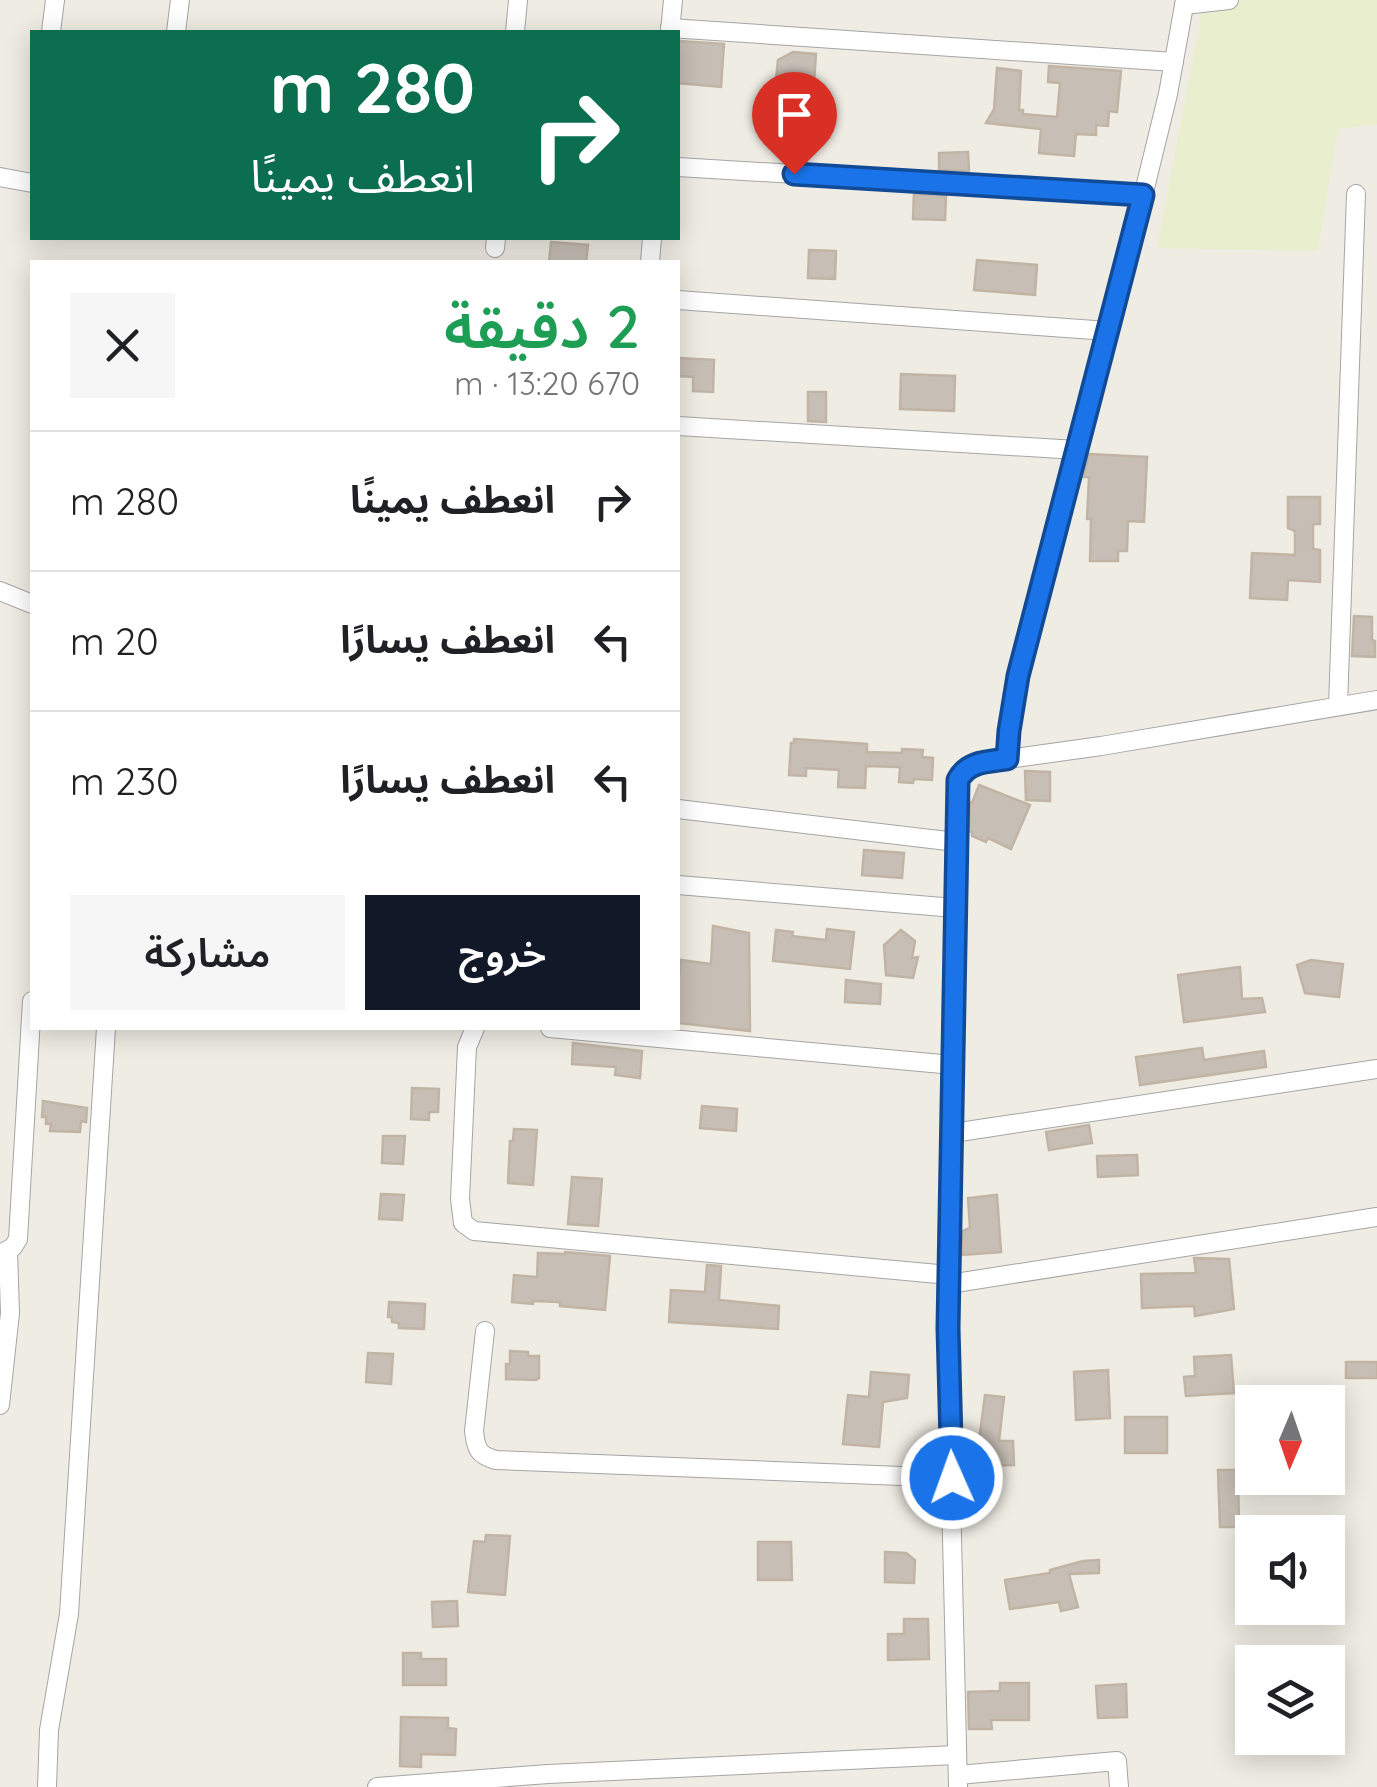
<!DOCTYPE html>
<html lang="ar">
<meta charset="utf-8">
<style>
body{margin:0;font-family:Quicksand,"Noto Sans Arabic",sans-serif;background:#f6f6f6;color:#202124;direction:rtl;height:100vh;display:flex;flex-direction:column;font-size:38px;white-space:nowrap}
*{box-sizing:border-box;margin:0}
p{font-size:32px;color:#757577}
.icon{flex:none;width:55px;height:55px;fill:none;stroke:currentColor;stroke-width:2;stroke-linecap:round;stroke-linejoin:round}
.map{position:relative;flex:1;overflow:hidden;direction:ltr}
.panel{position:absolute;left:30px;top:260px;width:650px;height:770px;display:flex;flex-direction:column;background:#fff;border-radius:0px;box-shadow:0 5px 25px #0003;direction:rtl}
.panel>*{flex:none}
.guide{position:absolute;left:30px;top:30px;width:650px;height:210px;border-radius:0px;box-shadow:0 5px 25px #0003;direction:rtl;background:#0b6e4f;color:#fff;overflow:hidden}
.needle{width:65px;rotate:182deg}
.controls{position:absolute;left:1235px;top:1385px;display:grid;gap:20px}
.controls a{display:grid;place-items:center;width:110px;height:110px;border-radius:0px;background:#fff;box-shadow:0 5px 25px #0003;font-size:50px}
.pin{position:absolute;display:grid;place-items:center;width:85px;height:85px;color:#fff;margin:-102px -42px;border-radius:50% 50% 50% 0;rotate:-45deg;box-shadow:0 0 10px #0007}
.pin .icon{rotate:45deg}
.me{position:absolute;width:110px;margin:-55px;rotate:358deg;stroke-linejoin:round;filter:drop-shadow(0 0 8px #0008)}
.turn{display:flex;align-items:center;gap:35px;height:210px;padding:0 40px;font-size:45px}
.turn .icon{width:130px;height:130px;stroke-width:2.5}
.turn b{display:block;font-size:70px;line-height:85px}
.round{display:grid;place-items:center;flex:none;width:105px;height:105px;border-radius:0px;background:#f6f6f6}
.headline{display:flex;align-items:center;justify-content:space-between;height:170px;padding:0 40px}
h1{font-size:60px;font-weight:600;line-height:75px;color:#1e9e55}
.cta{display:flex;gap:20px;margin-top:auto;padding:20px 40px}
.cta a{flex:1;height:115px;border-radius:0px;background:#111827;color:#fff;font-size:40px;font-weight:600;line-height:115px;text-align:center}
.cta a+a{background:#f6f6f6;color:#202124}
ul{padding:0;list-style:none}
li{display:flex;align-items:center;gap:30px;height:140px;padding:0 40px;border-top:2px solid #e0e0e0}
li div{flex:1}
li b{display:block;font-size:38px}
li em{font-style:normal}
.map>svg:first-child{display:block}
.farmland{fill:#e9efce}
.building{fill:#c7bfb6;stroke:#c1b4a5;stroke-width:2.5}
.lines{fill:none;stroke-linecap:round;stroke-linejoin:round}
.street-casing{stroke:#a5a5a5;stroke-width:20}
.street{stroke:#fff;stroke-width:18}
.route-casing{stroke:#114b97;stroke-width:25}
.route{stroke:#1a73e8;stroke-width:18}
</style>
<div class="map">
<svg width="1377" height="1787" viewBox="0 0 1377 1787">
<rect width="100%" height="100%" fill="#efece3"/>
<path class="farmland" d="M1204,0H1377V124L1338,129L1318,251L1157,248Z"/>
<g class="building">
<path d="M679,41L724,44L721,87L678,83Z"/>
<path d="M793,52L816,54L813,96H828L814,106L813,115L790,112L800,92L775,90L778,60Z"/>
<path d="M1049,66L1121,71L1117,112L1109,111L1108,126L1096,125V135L1076,134L1074,156L1039,153L1041,129L986,123L994,109L997,68L1021,71L1019,110H1023V114L1057,117L1060,83L1048,82Z"/>
<path d="M968,152L969,171L939,170V153Z"/>
<path d="M914,194L946,196L945,220L913,219Z"/>
<path d="M551,242L588,245L586,262H549Z"/>
<path d="M809,250L836,251L835,279L808,278Z"/>
<path d="M977,260L1037,265L1035,295L974,290Z"/>
<path d="M678,358L714,360L713,392L693,391V377L678,376Z"/>
<path d="M901,374L955,376L954,411L900,409Z"/>
<path d="M808,392H826V422L808,421Z"/>
<path d="M1089,454L1147,457L1144,522L1128,521L1127,551H1118V561H1090L1091,519H1087L1089,477H1083Z"/>
<path d="M1288,497H1320V524H1313V549L1320,550V582L1288,580L1287,600L1250,598L1252,553L1295,555V531L1288,528Z"/>
<path d="M1354,616L1372,617V640L1375,641V657L1352,656Z"/>
<path d="M794,739L867,744V752L902,753V749L923,750L922,757L933,758L932,780L914,779L913,783L899,782L900,767L866,766L865,788L838,787L839,770L806,768V776L789,775L791,743H794Z"/>
<path d="M1025,771L1050,772V801L1026,800Z"/>
<path d="M979,785L1030,805L1011,849L988,838L986,842L972,836V832L969,831L970,802L972,803Z"/>
<path d="M864,850L904,853L902,878L862,875Z"/>
<path d="M713,926L749,933L750,1031L678,1023V987L681,960L711,964Z"/>
<path d="M827,929L854,932L850,969L773,961L776,930L793,932L792,936L826,940Z"/>
<path d="M901,930L915,941L912,958L918,957L913,978L886,975L884,945Z"/>
<path d="M1311,960L1343,964L1339,997L1305,993L1297,965Z"/>
<path d="M1240,967L1242,999L1262,998L1265,1012L1184,1022L1178,975Z"/>
<path d="M846,980L881,984L880,1004L845,1002Z"/>
<path d="M573,1043L642,1051L640,1078L615,1075L616,1067L572,1064Z"/>
<path d="M1202,1048L1204,1060L1264,1051L1266,1067L1140,1085L1136,1057Z"/>
<path d="M412,1088L439,1089L438,1112H429V1120L411,1119Z"/>
<path d="M43,1101L87,1108L86,1122L81,1121L80,1132L50,1131L51,1124H46V1117H42Z"/>
<path d="M702,1106L737,1109L736,1131L700,1128Z"/>
<path d="M1089,1125L1092,1143L1049,1150L1046,1132Z"/>
<path d="M514,1129L537,1130L533,1185L508,1183L510,1141H513Z"/>
<path d="M383,1136H405L403,1164L382,1163Z"/>
<path d="M1137,1155L1138,1175L1098,1177L1097,1156Z"/>
<path d="M572,1177L602,1179L598,1226L568,1224Z"/>
<path d="M381,1194L404,1195L402,1220L379,1219Z"/>
<path d="M997,1195L1001,1252L962,1255V1231L970,1228L968,1198Z"/>
<path d="M565,1252L610,1256L605,1310L560,1306V1302L533,1301V1304L512,1302L514,1275L537,1277L538,1253L565,1254Z"/>
<path d="M1194,1258L1229,1259L1234,1309L1195,1316L1194,1306L1142,1308L1141,1274L1196,1273Z"/>
<path d="M707,1265L721,1266L719,1300L779,1306L778,1329L669,1322L671,1290L705,1292Z"/>
<path d="M389,1302L425,1304L424,1329L399,1328V1323L392,1322V1317H388Z"/>
<path d="M510,1351L528,1352V1356H539V1378L536,1380L506,1379V1364H510Z"/>
<path d="M368,1353L393,1354L391,1384L366,1382Z"/>
<path d="M1231,1355L1234,1393L1186,1396L1184,1377L1195,1376L1194,1357Z"/>
<rect x="1346" y="1362" width="31" height="16"/>
<path d="M1108,1370L1110,1418L1076,1420L1074,1372Z"/>
<path d="M871,1372L909,1375L907,1398L883,1402L879,1447L843,1444L848,1395L869,1397Z"/>
<path d="M985,1395L1004,1397L999,1441H1013L1014,1465L980,1466L979,1441Z"/>
<rect x="1125" y="1417" width="42" height="36"/>
<path d="M1218,1470H1238L1239,1527H1220Z"/>
<path d="M486,1535L510,1536L505,1595L468,1592L474,1541L485,1542Z"/>
<path d="M758,1542H791L792,1580H758Z"/>
<path d="M885,1552L906,1553L915,1560L914,1583L885,1582Z"/>
<path d="M1099,1560V1573L1069,1574L1078,1607L1061,1611L1059,1602L1010,1609L1005,1580L1050,1573V1570L1083,1561Z"/>
<path d="M457,1601L458,1626L433,1627L432,1602Z"/>
<path d="M904,1619H928L929,1659L888,1660V1634H904Z"/>
<path d="M403,1653H421V1659H446V1685H403Z"/>
<path d="M1000,1683H1029V1720H991L992,1729H969L968,1692L1000,1691Z"/>
<path d="M1126,1684L1127,1717L1098,1718L1096,1686Z"/>
<path d="M401,1717L448,1718V1728L456,1729L455,1755L421,1754V1767L400,1766Z"/>
</g>
<g class="lines">
<g class="street-casing">
<g id="street">
<path d="M1184,5L1229,0"/>
<path d="M670,28L1174,62"/>
<path d="M51,32L55,0"/>
<path d="M176,32L180,0"/>
<path d="M515,32L518,0"/>
<path d="M670,32L673,0"/>
<path d="M678,167L1143,195"/>
<path d="M0,177L32,183"/>
<path d="M495,248L496,238"/>
<path d="M650,262L652,238"/>
<path d="M678,300L1108,331"/>
<path d="M678,426L1077,450"/>
<path d="M0,591L32,604"/>
<path d="M1338,706L1356,194"/>
<path d="M1007,759L1009,731L1018,676L1133,237L1168,94L1185,0"/>
<path d="M678,809L956,842"/>
<path d="M678,885L955,908"/>
<path d="M475,1028L467,1047L460,1199L463,1223L474,1231L949,1275"/>
<path d="M550,1028L953,1065"/>
<path d="M953,1133L1377,1069"/>
<path d="M0,1254L13,1247L18,1239L32,1001"/>
<path d="M949,1284L1377,1217"/>
<path d="M485,1331L474,1431C476,1449 478,1455 496,1460L952,1478"/>
<path d="M0,1405L10,1313L8,1251"/>
<path d="M958,1775L1117,1761L1119,1787"/>
<path d="M47,1787L49,1730L69,1614L106,1028"/>
<path d="M377,1787L548,1774L956,1755"/>
<path d="M958,1787L947,1329L953,1133L955,908L958,781C964,770 969,765 980,763L1101,746L1377,700"/>
</g>
</g>
<use href="#street" class="street"/>
</g>
<g class="lines">
<g class="route-casing">
<path id="route" d="M794,174L1143,195L1018,676L1009,731L1007,759C987,762 968,761 958,780L948,1328L952,1478"/>
</g>
<use href="#route" class="route"/>
</g>
</svg>
<div class="controls">
<a><svg class="needle" viewBox="-14 -14 28 28"><path d="M0-13l5 13h-10z" fill="#e53935"/><path d="M0 13l5-13h-10z" fill="#757577"/></svg></a>
<a><svg class="icon" aria-label="sound" viewBox="0 0 24 24"><path d="M4 9h4l5-4v14l-5-4H4zM17 9q2 3 0 6"/></svg></a>
<a><svg class="icon" aria-label="layers" viewBox="0 0 24 24"><path d="M12 4l9 5-9 5-9-5zM3 14l9 5 9-5"/></svg></a>
</div>
<div class="pin" style="left:794px;top:174px;background:#d93025"><svg class="icon" aria-label="arrive" viewBox="0 0 24 24"><path d="M6 21V4h12l-3 4 3 4H6"/></svg></div>
<svg class="me" style="left:952px;top:1478px" viewBox="-20 -20 40 40"><circle r="17" fill="#1a73e8" stroke="#fff" stroke-width="3"/><path d="M0-11L8 9 0 5-8 9z" fill="#fff"/></svg>
<div class="guide">
<div class="turn"><svg class="icon" aria-label="right" viewBox="0 0 24 24"><path d="M7 20v-9h11M14 6l5 5-5 5"/></svg><div><b>280 m</b>انعطف يمينًا</div></div>
</div>
<section class="panel">
<div class="headline"><div><h1>2 دقيقة</h1><p>670 m · 13:20</p></div><a class="round"><svg class="icon" aria-label="close" viewBox="0 0 24 24"><path d="M6 6l12 12M18 6L6 18"/></svg></a></div>
<ul>
<li><svg class="icon" aria-label="right" viewBox="0 0 24 24"><path d="M7 20v-9h11M14 6l5 5-5 5"/></svg><div><b>انعطف يمينًا</b></div><em>280 m</em></li>
<li><svg class="icon" aria-label="left" viewBox="0 0 24 24"><path d="M17 20v-9H6M10 6l-5 5 5 5"/></svg><div><b>انعطف يسارًا</b></div><em>20 m</em></li>
<li><svg class="icon" aria-label="left" viewBox="0 0 24 24"><path d="M17 20v-9H6M10 6l-5 5 5 5"/></svg><div><b>انعطف يسارًا</b></div><em>230 m</em></li>
</ul>
<div class="cta"><a>خروج</a><a>مشاركة</a></div>
</section>
</div>
